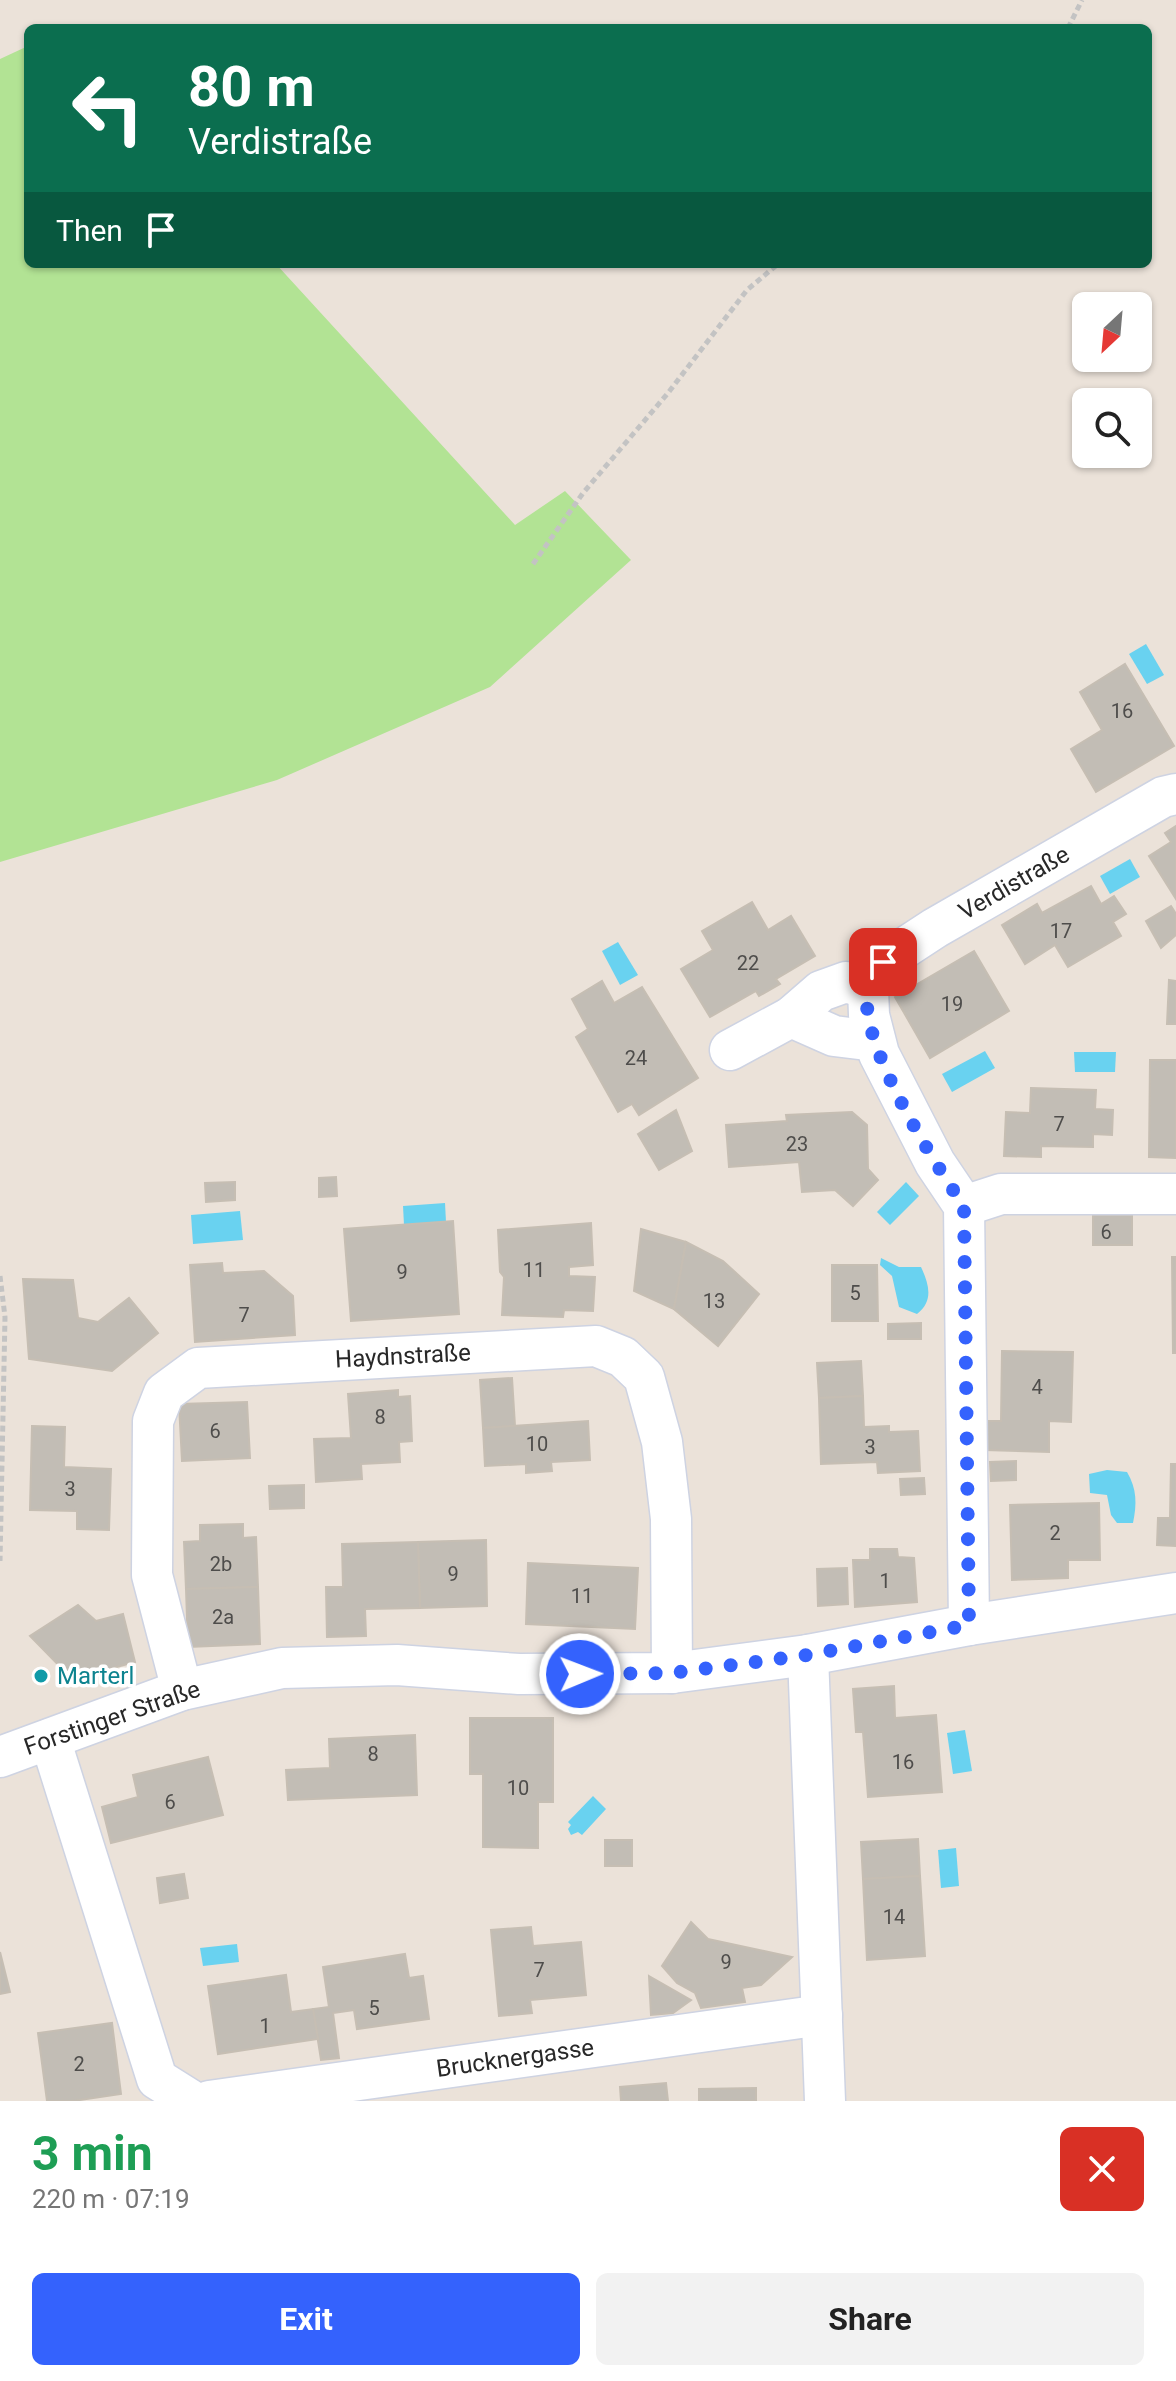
<!DOCTYPE html>
<meta charset="utf-8">
<style>
body{margin:0;font-family:Roboto,sans-serif;background:#f2f2f2;color:#222;height:100vh;display:flex;flex-direction:column;font-size:30px;white-space:nowrap}
*{box-sizing:border-box;margin:0}
p{font-size:26px;color:#767676}
.icon{flex:none;width:44px;height:44px;fill:none;stroke:currentColor;stroke-width:2;stroke-linecap:round;stroke-linejoin:round}
.map{position:relative;height:2101px;overflow:hidden}
.details{display:flex;flex-direction:column;background:#fff;flex:1}
.details>*{flex:none}
.guide{position:absolute;left:24px;top:24px;width:1128px;height:244px;border-radius:12px;box-shadow:0 2px 6px #0004;background:#0b6e4f;color:#fff;overflow:hidden}
.needle{width:52px;rotate:206deg}
.controls{position:absolute;left:1072px;top:292px;display:grid;gap:16px}
.controls a{display:grid;place-items:center;width:80px;height:80px;border-radius:12px;background:#fff;box-shadow:0 2px 6px #0004;font-size:40px}
.pin{position:absolute;display:grid;place-items:center;width:68px;height:68px;color:#fff;margin:-34px;border-radius:16px;box-shadow:0 4px 12px #0006}
.me{position:absolute;width:88px;margin:-44px;rotate:89deg;stroke-linejoin:round;filter:drop-shadow(0 0 6px #0008)}
.turn{display:flex;align-items:center;gap:28px;height:168px;padding:0 32px;font-size:36px}
.turn .icon{width:104px;height:104px;stroke-width:2.5}
.turn b{display:block;font-size:56px;line-height:68px}
.then{display:flex;align-items:center;height:76px;padding:0 32px;background:#0003;gap:16px;font-size:30px}
.round{display:grid;place-items:center;flex:none;width:84px;height:84px;border-radius:12px;background:#f2f2f2}
.overview{display:flex;align-items:center;justify-content:space-between;height:136px;padding:0 32px}
h1{font-size:48px;font-weight:700;line-height:60px;color:#1e9e55}
.action{display:flex;gap:16px;margin-top:auto;padding:16px 32px}
.action a{flex:1;height:92px;border-radius:12px;background:#3462fd;color:#fff;font-size:32px;font-weight:700;line-height:92px;text-align:center}
.action a+a{background:#f2f2f2;color:#222}
.map>svg:first-child{display:block}
.green{fill:#b2e394}
.water{fill:#69d2f0}
.building{fill:#c2bdb5;stroke:#c6beb3;stroke-width:2}
.lines{fill:none;stroke-linecap:round;stroke-linejoin:round}
.minor-casing{stroke:#ced3e2;stroke-width:43}
.path{stroke:#c3c3c3;stroke-width:5;stroke-dasharray:6 4;stroke-linecap:butt}
.minor{stroke:#fff;stroke-width:40}
.route{stroke:#3462fd;stroke-width:14;stroke-dasharray:0 25.2}
.culture-dot{fill:#0f9aa8;stroke:#fff;stroke-width:3}
.labels{text-anchor:middle;dominant-baseline:central;stroke-width:7;stroke-linejoin:round;paint-order:stroke}
.number-label{font-size:20px;fill:#4e4d4b}
.street-label{font-size:24px;fill:#282828;stroke:#fff}
.culture-label{font-size:24px;fill:#0d838f;stroke:#fff;text-anchor:start}
</style>
<div class="map">
<svg width="1176" height="2101" viewBox="0 0 1176 2101">
<rect width="100%" height="100%" fill="#ebe2d9"/>
<path class="green" d="M28,46V264H276L515,525L565,491L631,560L490,687L277,780L0,862V59Z"/>
<g class="water">
<path d="M1146,644L1164,675L1147,684L1129,654Z"/>
<path d="M1130,859L1140,877L1110,894L1100,876Z"/>
<path d="M618,942L638,975L620,985L602,951Z"/>
<path d="M985,1051L995,1068L952,1092L942,1074Z"/>
<path d="M1074,1052H1116L1115,1072H1075Z"/>
<path d="M906,1182L919,1196L890,1225L877,1212Z"/>
<path d="M445,1203L446,1222L404,1225L403,1206Z"/>
<path d="M240,1211L243,1240L193,1244L191,1215Z"/>
<path d="M881,1258L899,1267H921C929,1284 934,1301 917,1314L899,1307L892,1276L880,1265Z"/>
<path d="M1107,1470L1127,1472C1137,1489 1137,1504 1133,1523H1117L1111,1515L1107,1495L1090,1493L1089,1474Z"/>
<path d="M965,1730L972,1771L953,1774L947,1733Z"/>
<path d="M593,1796L606,1809L582,1835L578,1832L571,1835L568,1829L571,1825L568,1822Z"/>
<path d="M956,1848L959,1886L941,1888L938,1850Z"/>
<path d="M237,1944L239,1962L203,1966L200,1948Z"/>
</g>
<g class="building">
<path d="M1125,664L1174,746L1096,792L1071,749L1102,730L1080,692Z"/>
<path d="M1176,826V899L1149,856L1171,842L1165,833Z"/>
<path d="M1091,886L1101,904L1114,896L1126,914L1113,922L1121,936L1068,967L1055,945L1025,964L1002,925L1037,904L1042,913Z"/>
<path d="M752,902L768,930L791,916L815,956L776,979L780,984L759,996L756,991L710,1017L681,969L713,950L702,931Z"/>
<path d="M1171,906L1176,914V935L1161,948L1146,921Z"/>
<path d="M974,951L1009,1011L930,1058L895,997Z"/>
<path d="M1169,980L1176,981V1024H1167Z"/>
<path d="M602,981L614,1003L642,987L698,1078L639,1115L632,1104L618,1112L576,1037L588,1029L572,999Z"/>
<path d="M1150,1060H1176V1158L1149,1157Z"/>
<path d="M1031,1088L1096,1090L1095,1109L1113,1110L1112,1135L1093,1134V1147L1041,1146V1157L1004,1156L1006,1112L1030,1113Z"/>
<path d="M676,1110L692,1151L659,1170L638,1134Z"/>
<path d="M852,1112L867,1125L868,1169L878,1180L853,1206L835,1190L802,1192L799,1162L729,1167L726,1125L787,1121L786,1115Z"/>
<path d="M336,1177L337,1196L319,1197V1178Z"/>
<path d="M235,1182V1200L206,1202L205,1183Z"/>
<rect x="1093" y="1215" width="39" height="30"/>
<path d="M453,1221L459,1314L351,1321L344,1229Z"/>
<path d="M591,1223L593,1265L569,1267V1276L595,1277L593,1311L564,1310L563,1317L502,1315L504,1277L500,1272L498,1230Z"/>
<path d="M641,1229L686,1242L674,1309L634,1291Z"/>
<path d="M686,1242L723,1261L759,1294L718,1346L674,1309Z"/>
<path d="M1172,1257H1176V1353H1173Z"/>
<path d="M222,1263L223,1273L264,1271L293,1296L295,1335L195,1342L190,1265Z"/>
<path d="M832,1265H877L878,1321H832Z"/>
<path d="M23,1279L73,1280L78,1318L98,1322L129,1298L158,1333L112,1371L29,1359Z"/>
<path d="M921,1323V1339H888V1324Z"/>
<path d="M1002,1351L1073,1352L1071,1422L1049,1421V1452L985,1450V1421H1001Z"/>
<path d="M861,1361L863,1396L819,1398L817,1363Z"/>
<path d="M512,1378L515,1426L483,1428L480,1380Z"/>
<path d="M398,1390V1397L410,1396L412,1441L399,1442L400,1462L361,1464L362,1479L316,1482L314,1439L351,1438L348,1394Z"/>
<path d="M863,1396L864,1427L889,1426V1432L918,1431L920,1471L878,1473L877,1462L821,1464L819,1398Z"/>
<path d="M247,1402L250,1458L182,1461L179,1404Z"/>
<path d="M588,1421L590,1460L551,1462L552,1471L526,1473V1464L485,1466L483,1428Z"/>
<path d="M32,1426L65,1427L64,1467L111,1469L109,1530L77,1529V1511L30,1510Z"/>
<path d="M1016,1461V1480L991,1481L990,1462Z"/>
<path d="M1171,1464H1176V1546L1157,1545L1158,1518H1170Z"/>
<path d="M924,1478L925,1494L901,1495L900,1479Z"/>
<path d="M304,1485V1508L270,1509L269,1486Z"/>
<path d="M1099,1503L1100,1560H1068V1578L1012,1580L1010,1505Z"/>
<path d="M243,1524V1538L256,1537L258,1587L186,1589L184,1542L200,1541V1525Z"/>
<path d="M486,1540L487,1606L420,1608L418,1542Z"/>
<path d="M418,1542L420,1608L365,1609L366,1636L327,1637L326,1587H343L342,1544Z"/>
<path d="M870,1549H897L898,1557L914,1558L917,1602L855,1607L853,1560H870Z"/>
<path d="M528,1563L638,1568L635,1629L526,1624Z"/>
<path d="M847,1568L848,1604L818,1606L817,1569Z"/>
<path d="M258,1587L260,1644L188,1647L186,1589Z"/>
<path d="M78,1605L96,1621L123,1614L135,1662L72,1679L30,1636Z"/>
<path d="M894,1686L895,1718L936,1715L942,1792L868,1797L863,1732H856L853,1689Z"/>
<path d="M470,1718H553V1802H538V1848L483,1847V1774H470Z"/>
<path d="M415,1735L417,1795L288,1800L286,1770L330,1768L329,1739Z"/>
<path d="M208,1757L223,1815L111,1843L102,1807L138,1797L133,1775Z"/>
<path d="M918,1839L920,1876L863,1879L861,1842Z"/>
<rect x="605" y="1840" width="27" height="26"/>
<path d="M184,1874L188,1898L160,1903L157,1878Z"/>
<path d="M920,1876L925,1956L867,1960L863,1879Z"/>
<path d="M691,1922L708,1939L792,1957L761,1985L742,1988L745,2002L701,2008L695,1993L677,1983L662,1966Z"/>
<path d="M531,1927L533,1946L581,1942L586,1995L530,2000L532,2013L499,2016L491,1930Z"/>
<path d="M0,1952L10,1992L0,1994Z"/>
<path d="M405,1954L409,1978L423,1976L429,2019L357,2029L354,2010L333,2013L339,2058L321,2060L313,2009L329,2007L323,1967Z"/>
<path d="M286,1975L291,2012L313,2009L318,2039L218,2054L208,1986Z"/>
<path d="M649,1976L691,2000L673,2013L651,2015Z"/>
<path d="M112,2023L121,2094L73,2101H47L38,2033Z"/>
<path d="M666,2083L668,2101H621L620,2087Z"/>
<path d="M756,2088V2101H699V2089Z"/>
</g>
<g class="lines">
<g class="minor-casing">
<g id="minor">
<path d="M791,1017L834,1036L875,1041"/>
<path d="M730,1050L791,1017L821,991L846,982L868,989"/>
<path d="M964,1206L1001,1194H1176"/>
<path d="M969,1625L964,1206L935,1163L879,1054L869,1015L868,989L875,972L883,962L935,928L1163,797L1176,794"/>
<path d="M808,1655L825,2101"/>
<path d="M182,1690L152,1575L153,1421L164,1393L198,1368L596,1346L623,1357L644,1377L662,1442L671,1519L672,1673"/>
<path d="M50,1739L157,2079L192,2101"/>
<path d="M0,1757L182,1690L282,1668L397,1665L519,1674L672,1673L808,1655L969,1625L1176,1593"/>
<path d="M209,2101L822,2015"/>
</g>
</g>
<g class="path">
<path d="M1068,28L1082,0"/>
<path d="M533,564L583,493L668,393L747,290L778,264"/>
<path d="M0,1276L5,1317L0,1561"/>
</g>
<use href="#minor" class="minor"/>
</g>
<g class="lines">
<path class="route" d="M580,1674L672,1673L808,1655L969,1625L964,1206C934,1163 856,1040 868,988C870,979 878,969 883,962"/>
</g>
<circle class="culture-dot" cx="41" cy="1676" r="8"/>
<g class="labels">
<g class="number-label">
<text x="1122" y="711">16</text>
<text x="1061" y="931">17</text>
<text x="748" y="963">22</text>
<text x="952" y="1004">19</text>
<text x="636" y="1058">24</text>
<text x="1059" y="1124">7</text>
<text x="797" y="1144">23</text>
<text x="1106" y="1232">6</text>
<text x="534" y="1270">11</text>
<text x="402" y="1272">9</text>
<text x="855" y="1293">5</text>
<text x="714" y="1301">13</text>
<text x="244" y="1315">7</text>
<text x="1037" y="1387">4</text>
<text x="380" y="1417">8</text>
<text x="215" y="1431">6</text>
<text x="537" y="1444">10</text>
<text x="870" y="1447">3</text>
<text x="70" y="1489">3</text>
<text x="1055" y="1533">2</text>
<text x="221" y="1564">2b</text>
<text x="453" y="1574">9</text>
<text x="885" y="1581">1</text>
<text x="582" y="1596">11</text>
<text x="223" y="1617">2a</text>
<text x="373" y="1754">8</text>
<text x="903" y="1762">16</text>
<text x="518" y="1788">10</text>
<text x="170" y="1802">6</text>
<text x="894" y="1917">14</text>
<text x="726" y="1962">9</text>
<text x="539" y="1970">7</text>
<text x="374" y="2008">5</text>
<text x="265" y="2026">1</text>
<text x="79" y="2064">2</text>
</g>
<g class="street-label">
<text transform="translate(1014 883) rotate(-30)">Verdistraße</text>
<text transform="translate(403 1356) rotate(-3)">Haydnstraße</text>
<text transform="translate(112 1718) rotate(-19)">Forstinger Straße</text>
<text transform="translate(515 2058) rotate(-8)">Brucknergasse</text>
</g>
<g class="culture-label">
<text x="57" y="1676">Marterl</text>
</g>
</g>
</svg>
<div class="controls">
<a><svg class="needle" viewBox="-14 -14 28 28"><path d="M0-13l5 13h-10z" fill="#e53935"/><path d="M0 13l5-13h-10z" fill="#767676"/></svg></a>
<a><svg class="icon" aria-label="search" viewBox="0 0 24 24"><circle cx="10" cy="10" r="6"/><path d="M15 15l6 6"/></svg></a>
</div>
<div class="pin" style="left:883px;top:962px;background:#d93025"><svg class="icon" aria-label="arrive" viewBox="0 0 24 24"><path d="M6 21V4h12l-3 4 3 4H6"/></svg></div>
<svg class="me" style="left:580px;top:1674px" viewBox="-20 -20 40 40"><circle r="17" fill="#3462fd" stroke="#fff" stroke-width="3"/><path d="M0-11L8 9 0 5-8 9z" fill="#fff"/></svg>
<div class="guide">
<div class="turn"><svg class="icon" aria-label="left" viewBox="0 0 24 24"><path d="M17 20v-9H6M10 6l-5 5 5 5"/></svg><div><b>80 m</b>Verdistraße</div></div>
<div class="then">Then<svg class="icon" aria-label="arrive" viewBox="0 0 24 24"><path d="M6 21V4h12l-3 4 3 4H6"/></svg></div>
</div>
</div>
<section class="details">
<div class="overview"><div><h1>3 min</h1><p>220 m · 07:19</p></div><a class="round" style="background:#d93025;color:#fff"><svg class="icon" aria-label="close" viewBox="0 0 24 24"><path d="M6 6l12 12M18 6L6 18"/></svg></a></div>
<div class="action"><a>Exit</a><a>Share</a></div>
</section>
